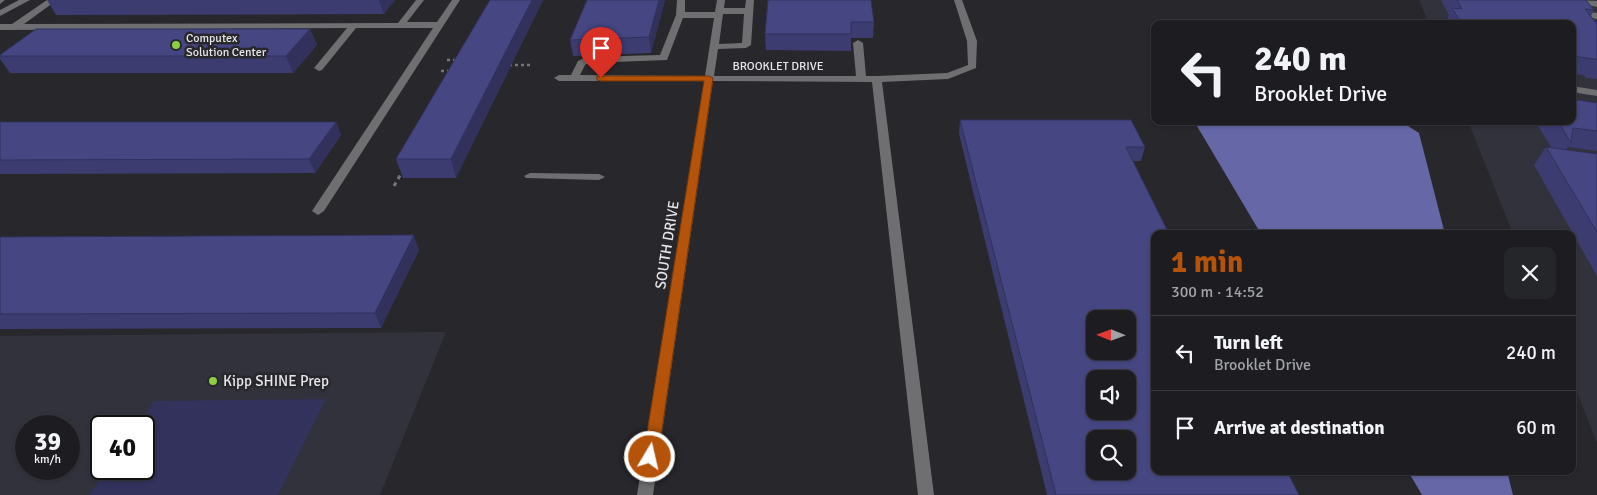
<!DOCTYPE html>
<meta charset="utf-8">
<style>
body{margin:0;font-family:Signika,sans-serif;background:#25262a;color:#f1f3f6;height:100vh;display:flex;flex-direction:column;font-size:19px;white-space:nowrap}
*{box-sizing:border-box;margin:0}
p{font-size:16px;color:#a0a2a5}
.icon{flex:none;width:28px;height:28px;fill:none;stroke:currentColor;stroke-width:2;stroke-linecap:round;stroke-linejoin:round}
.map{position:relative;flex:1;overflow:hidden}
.sheet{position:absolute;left:1151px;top:230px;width:425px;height:245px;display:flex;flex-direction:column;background:#1d1d21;border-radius:10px;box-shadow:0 1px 4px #0004,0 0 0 1px #3b3b3f}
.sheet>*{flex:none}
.banner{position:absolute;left:1151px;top:20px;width:425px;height:105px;border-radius:10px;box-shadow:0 1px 4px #0004,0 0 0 1px #3b3b3f;background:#1d1d21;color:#f1f3f6;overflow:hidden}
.needle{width:32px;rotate:271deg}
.fabs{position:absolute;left:1086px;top:310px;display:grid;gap:10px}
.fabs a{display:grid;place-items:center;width:50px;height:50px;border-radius:10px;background:#1d1d21;box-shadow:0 1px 4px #0004,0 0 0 1px #3b3b3f;font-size:25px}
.speed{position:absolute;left:15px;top:415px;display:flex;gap:10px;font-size:25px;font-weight:700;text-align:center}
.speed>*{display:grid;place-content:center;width:65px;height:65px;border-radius:50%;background:#1d1d21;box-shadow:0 1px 4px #0004,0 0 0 1px #3b3b3f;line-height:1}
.speed small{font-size:12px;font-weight:400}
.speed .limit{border:2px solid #111;border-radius:8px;background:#fff;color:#111}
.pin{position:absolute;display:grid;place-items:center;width:42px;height:42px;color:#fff;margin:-51px -21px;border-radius:50% 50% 50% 0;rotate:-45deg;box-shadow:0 0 5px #0007}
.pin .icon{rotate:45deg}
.me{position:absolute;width:55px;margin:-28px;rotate:9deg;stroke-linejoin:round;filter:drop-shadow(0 0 4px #0008)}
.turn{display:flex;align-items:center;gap:18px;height:105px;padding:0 20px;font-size:22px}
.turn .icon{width:65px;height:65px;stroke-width:2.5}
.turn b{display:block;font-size:35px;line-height:42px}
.round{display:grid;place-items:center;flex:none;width:52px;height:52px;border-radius:10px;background:#25262a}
.overview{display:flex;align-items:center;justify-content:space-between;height:85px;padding:0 20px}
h1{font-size:30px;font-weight:700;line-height:38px;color:#b45309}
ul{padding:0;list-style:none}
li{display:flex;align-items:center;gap:15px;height:75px;padding:0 20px;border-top:1px solid #3b3b3f}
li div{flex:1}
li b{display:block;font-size:19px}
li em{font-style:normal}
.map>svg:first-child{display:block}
.built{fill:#31323c;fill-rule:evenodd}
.green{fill:#32325c}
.water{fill:#6567a6}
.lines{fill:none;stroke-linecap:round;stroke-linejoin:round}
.path-far1{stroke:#757579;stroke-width:2.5;stroke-dasharray:3 3;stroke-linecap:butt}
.path{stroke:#757579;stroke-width:3;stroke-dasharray:4 4;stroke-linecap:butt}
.minor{fill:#6f6f71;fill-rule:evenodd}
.wall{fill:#3c3c71}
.shaded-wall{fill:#31315c}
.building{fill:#464683;stroke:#31315c;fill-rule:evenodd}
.route{fill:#b45309;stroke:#753606}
.poi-dot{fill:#8dce44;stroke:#27272c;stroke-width:2}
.labels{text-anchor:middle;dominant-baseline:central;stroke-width:5;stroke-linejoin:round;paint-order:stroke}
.far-poi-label{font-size:12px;fill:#e6e6e9;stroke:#27272c;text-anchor:start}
.far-street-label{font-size:12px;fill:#e6e6e9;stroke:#27272c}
.street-label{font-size:15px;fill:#e6e6e9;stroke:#27272c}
.poi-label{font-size:15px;fill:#e6e6e9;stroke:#27272c;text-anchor:start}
</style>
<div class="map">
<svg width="1597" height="495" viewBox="0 0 1597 495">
<rect width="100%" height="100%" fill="#27272c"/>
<g class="built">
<path d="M1419,0H1597V443L1573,382L1572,234H1513L1468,121H1572V24H1429Z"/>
<path d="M446,332L380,495H0V336ZM26,426H69V469H26ZM101,426H144V469H101Z"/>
</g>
<path class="green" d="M326,399L278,495H89L107,469H144V426H136L154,401Z"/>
<g class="water">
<path d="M1194,121H1400L1419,133L1445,234H1261Z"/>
<path d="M1408,471H1507L1513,495H1422Z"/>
</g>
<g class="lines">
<g class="path-far1">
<path d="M447,60H458"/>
<path d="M509,65H532"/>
<path d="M441,71H452"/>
</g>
<path class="path" d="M394,186L402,172"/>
<g class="minor">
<path d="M0,0H5L0,4Z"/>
<path d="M19,0H30L0,16V10Z"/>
<path d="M47,0H57L24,24L398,23L416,0H424L407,22H437L452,0H460L324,211L318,215L312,211L433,28H356L322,70L319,71L314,68L347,28L0,30V24H12Z"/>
<path d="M677,0H685V12H715L717,0H725L724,8H745L746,0H754L751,45L746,48L718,49L714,76H856L853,43L858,40L863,43L866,76H877L947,73L968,65L967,41L954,0H962L977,41L976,68L948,79L882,82L934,495H918L872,82L713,81L653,495H637L704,81H559L554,78L559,75H571L578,61L586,57L660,55L676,15ZM723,14H744L742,43L719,44ZM683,18H714L705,76L580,75L585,65L588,63L667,60Z"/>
<path d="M1573,0L1597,1V7L1574,2Z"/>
<path d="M1584,11L1597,13V19L1591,18L1597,27V37L1594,36L1580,14Z"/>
<path d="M1572,86L1597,90V96L1572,92Z"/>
<path d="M530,173L599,174L605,177L599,180L526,178L524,176Z"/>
</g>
</g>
<g class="wall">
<path d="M47,0H395L384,14L56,15Z"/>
<path d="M490,0H543L456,178H403L396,159Z"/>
<path d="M665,0L651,53L573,56L570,40Z"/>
<path d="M768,0L874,22L873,38H851V51L766,50L765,34Z"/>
<path d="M1441,0H1586L1594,10L1591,16L1597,24V79L1586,78L1584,75L1572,74V24H1445L1449,15Z"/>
<path d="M310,29L317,45L293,73H10L0,59V55Z"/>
<path d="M1597,103V151L1568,147L1566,150L1597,154V276L1534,165L1546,147H1551L1535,121H1572Z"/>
<path d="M960,120L1145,147L1141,161H1133L1299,495H1047L959,134Z"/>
<path d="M0,122H336L341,135L315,173L0,174Z"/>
<path d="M0,237L419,250L381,328L0,329Z"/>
</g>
<g class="shaded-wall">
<path d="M379,0H395L384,14Z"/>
<path d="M532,0H543L456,178L451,159Z"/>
<path d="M659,0H665L651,53L649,37Z"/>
<path d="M310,29L317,45L293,73L286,56Z"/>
<path d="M336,122L341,135L315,173L309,159Z"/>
<path d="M414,235L419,250L381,328L375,313Z"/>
</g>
<g class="building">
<path d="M490,0H532L451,159H396Z"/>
<path d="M587,0H659L649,37L570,40Z"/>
<path d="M768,0H871L874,22H851V34H765Z"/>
<path d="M1457,0H1586L1594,10L1585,9L1597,24V61L1595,59L1572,56V24H1462L1452,8L1462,9Z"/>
<path d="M36,29H310L286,56H0V55Z"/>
<path d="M1572,99L1597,103V131L1573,128L1571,143L1558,121H1572Z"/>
<path d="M960,120H1131L1145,147H1126L1169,234H1155V471H1287L1299,495H1056ZM1095,319H1128V351H1095ZM1095,379H1128V411H1095ZM1095,439H1128V471H1095Z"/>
<path d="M0,122H336L309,159L0,160Z"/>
<path d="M1546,147L1597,154V232Z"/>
<path d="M414,235L375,313L0,314V237Z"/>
</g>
<path class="route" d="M597,76H708L713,78L658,457L655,461L650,463L645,461L643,457L704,81H601L597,80Z"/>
<g class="poi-dot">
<circle cx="176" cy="45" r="5"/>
<circle cx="213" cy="381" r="5"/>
</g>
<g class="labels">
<g class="far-poi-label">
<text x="186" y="38">Computex<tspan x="186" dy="14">Solution Center</tspan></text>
</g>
<g class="far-street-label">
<text x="778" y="66">BROOKLET DRIVE</text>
</g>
<g class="street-label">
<text transform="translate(667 245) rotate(-81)">SOUTH DRIVE</text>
</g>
<g class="poi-label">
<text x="223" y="381">Kipp SHINE Prep</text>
</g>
</g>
</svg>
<div class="fabs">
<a><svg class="needle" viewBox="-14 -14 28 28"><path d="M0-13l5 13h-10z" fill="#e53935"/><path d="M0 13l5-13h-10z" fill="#a0a2a5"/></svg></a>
<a><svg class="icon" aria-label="sound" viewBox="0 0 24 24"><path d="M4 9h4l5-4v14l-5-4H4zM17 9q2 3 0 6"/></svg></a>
<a><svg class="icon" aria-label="search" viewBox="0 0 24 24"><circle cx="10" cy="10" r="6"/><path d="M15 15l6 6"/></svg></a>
</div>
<div class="speed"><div>39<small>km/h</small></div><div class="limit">40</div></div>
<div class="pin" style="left:601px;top:78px;background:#d93025"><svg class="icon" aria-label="arrive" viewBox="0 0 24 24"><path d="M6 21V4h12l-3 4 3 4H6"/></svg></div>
<svg class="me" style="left:650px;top:457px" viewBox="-20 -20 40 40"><circle r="17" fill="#b45309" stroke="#fff" stroke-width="3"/><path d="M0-11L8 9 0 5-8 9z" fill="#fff"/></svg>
<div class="banner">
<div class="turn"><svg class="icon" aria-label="left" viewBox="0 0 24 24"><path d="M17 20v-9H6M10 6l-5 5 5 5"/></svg><div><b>240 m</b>Brooklet Drive</div></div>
</div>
<section class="sheet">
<div class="overview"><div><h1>1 min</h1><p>300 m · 14:52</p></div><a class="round"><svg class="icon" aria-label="close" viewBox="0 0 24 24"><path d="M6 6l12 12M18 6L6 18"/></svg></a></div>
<ul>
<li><svg class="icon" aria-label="left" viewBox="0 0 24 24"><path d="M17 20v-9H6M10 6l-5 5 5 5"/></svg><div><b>Turn left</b><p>Brooklet Drive</p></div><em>240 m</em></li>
<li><svg class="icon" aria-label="arrive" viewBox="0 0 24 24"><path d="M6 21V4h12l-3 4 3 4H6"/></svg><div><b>Arrive at destination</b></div><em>60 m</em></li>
</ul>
</section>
</div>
